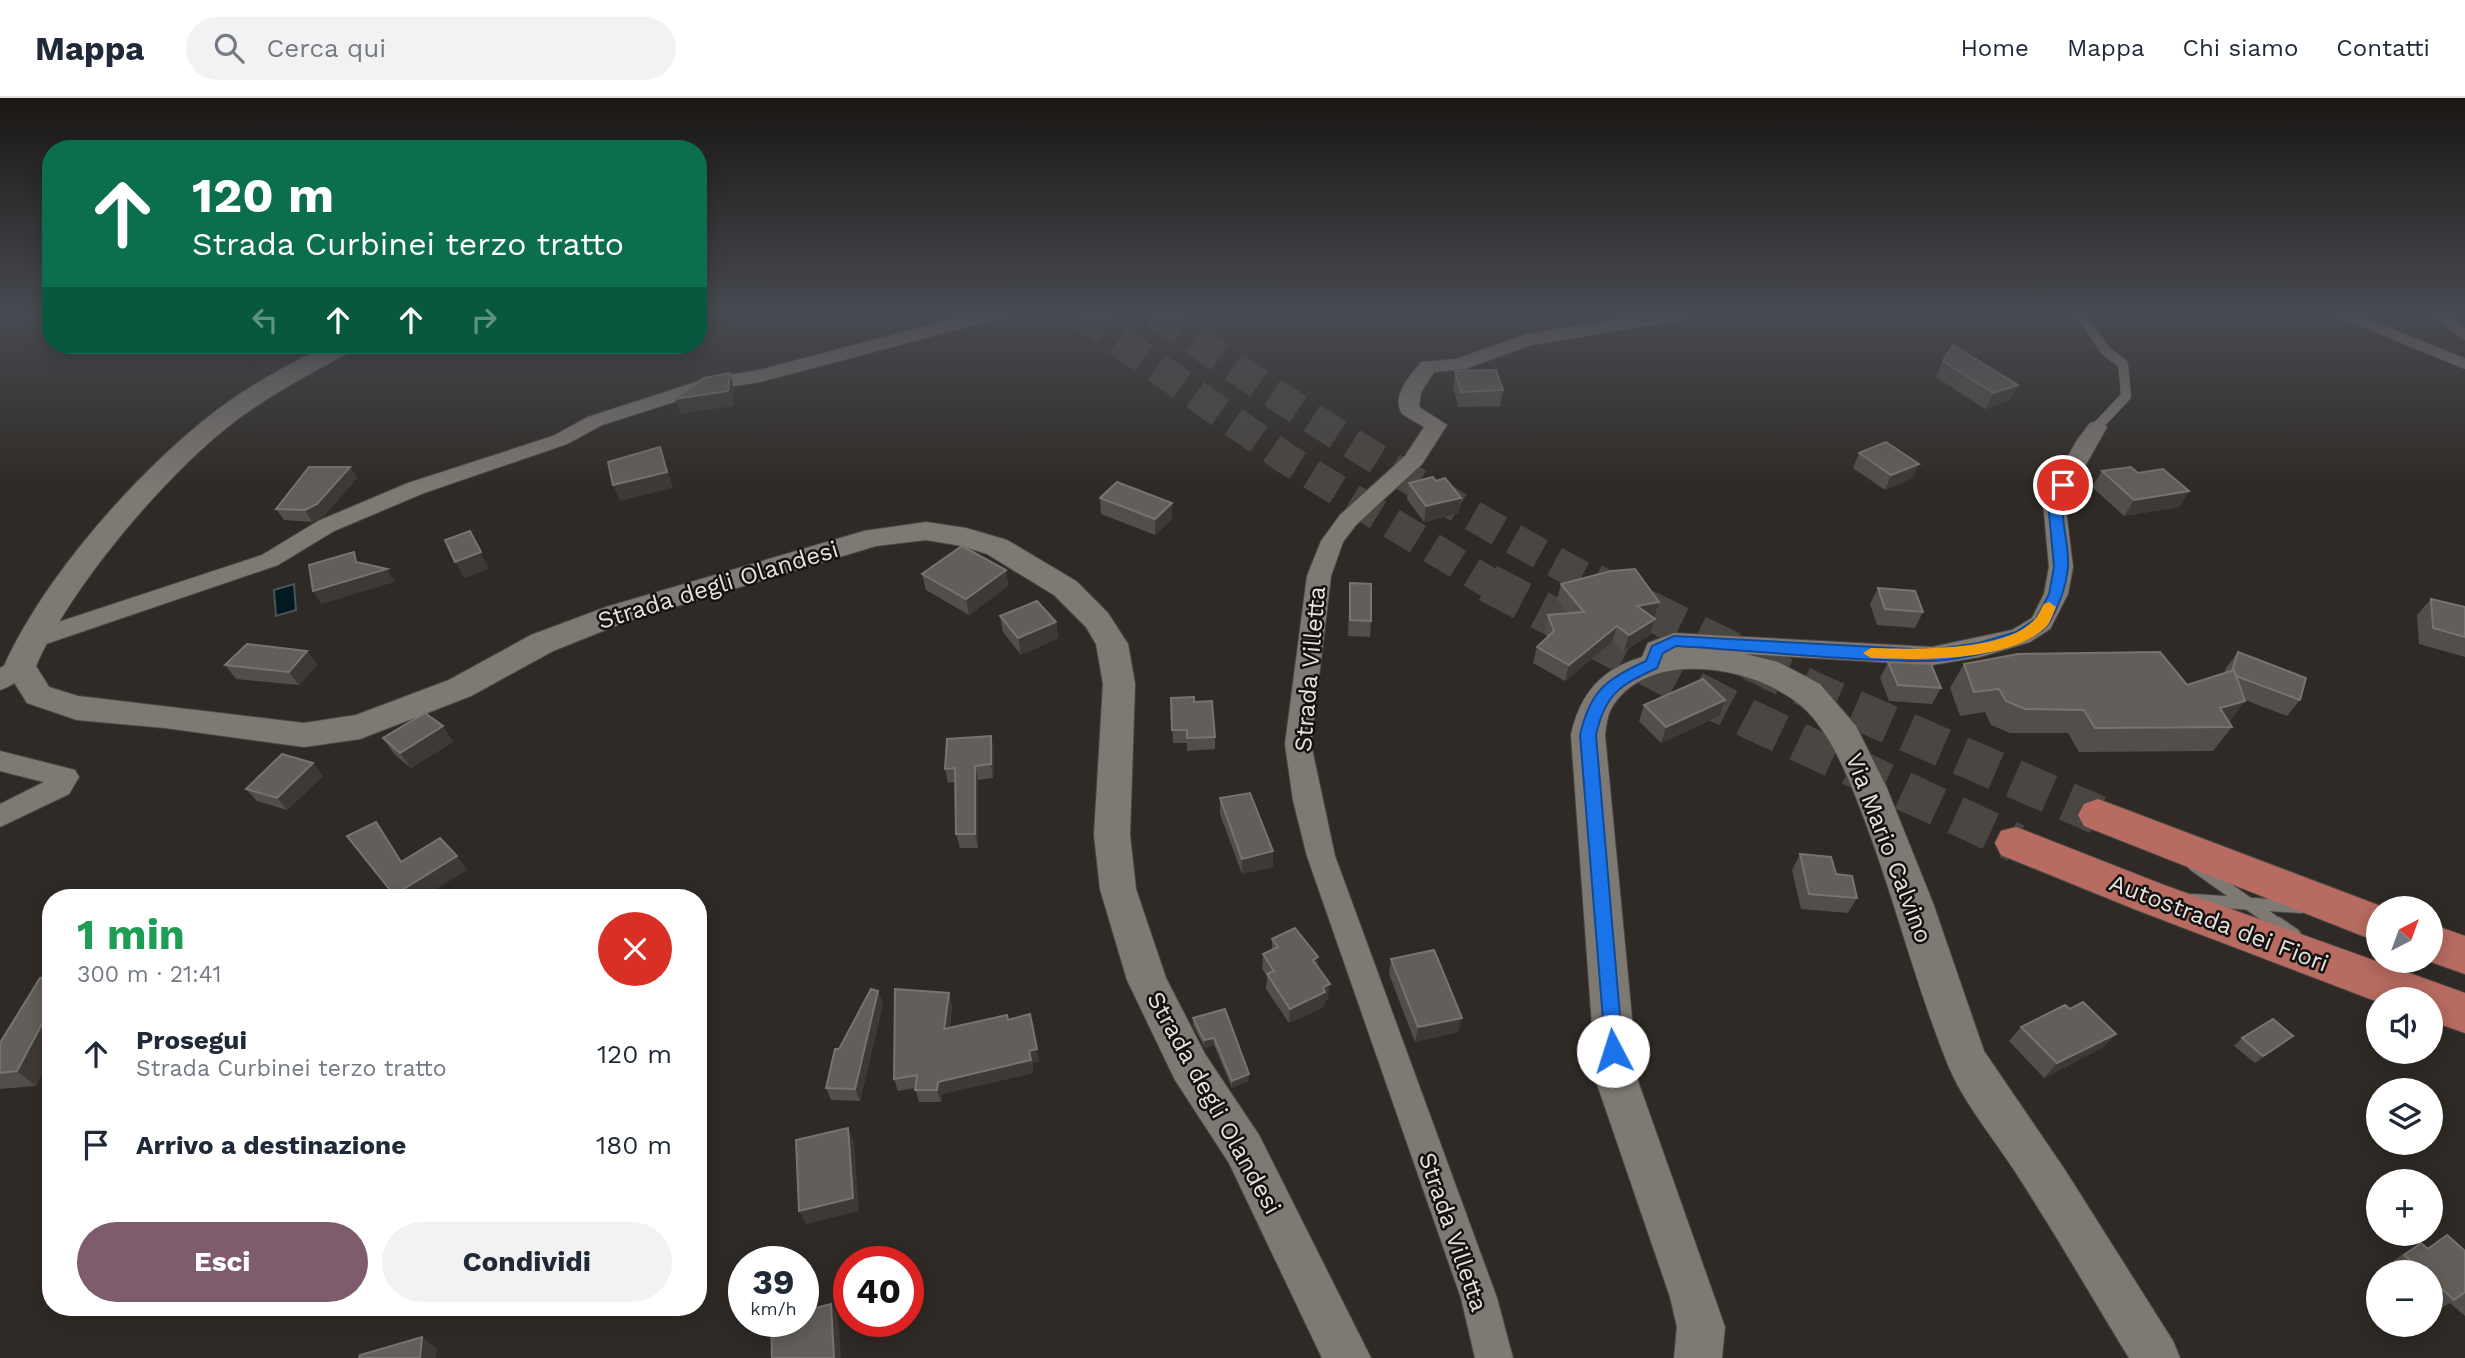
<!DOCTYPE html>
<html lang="it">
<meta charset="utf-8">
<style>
body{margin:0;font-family:"Work Sans",sans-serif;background:#f2f2f3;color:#1f2937;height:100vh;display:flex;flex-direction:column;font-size:26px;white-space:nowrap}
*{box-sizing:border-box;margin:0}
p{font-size:23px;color:#747a83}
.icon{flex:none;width:38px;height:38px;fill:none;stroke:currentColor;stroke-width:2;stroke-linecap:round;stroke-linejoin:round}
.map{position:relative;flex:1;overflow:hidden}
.drawer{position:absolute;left:42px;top:791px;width:665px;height:427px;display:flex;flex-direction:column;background:#fff;border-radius:28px;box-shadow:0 4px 18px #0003}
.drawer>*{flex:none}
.hud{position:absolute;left:42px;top:42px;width:665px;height:214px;border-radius:28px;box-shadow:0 4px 18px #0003;background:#0b6e4f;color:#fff;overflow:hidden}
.needle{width:46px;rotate:41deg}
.controls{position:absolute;left:2366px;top:798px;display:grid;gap:14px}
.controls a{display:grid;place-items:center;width:77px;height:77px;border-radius:50%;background:#fff;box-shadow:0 4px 18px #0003;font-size:35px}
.speed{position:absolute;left:728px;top:1148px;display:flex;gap:14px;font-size:35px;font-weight:700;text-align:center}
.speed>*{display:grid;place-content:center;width:91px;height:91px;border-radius:50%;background:#fff;box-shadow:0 4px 18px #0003;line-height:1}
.speed small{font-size:18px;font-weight:400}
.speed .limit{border:10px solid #d22;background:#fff;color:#111}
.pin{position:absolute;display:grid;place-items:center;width:60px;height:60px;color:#fff;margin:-30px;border:4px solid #fff;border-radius:50%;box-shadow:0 2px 7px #0007}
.me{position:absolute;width:77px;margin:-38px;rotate:355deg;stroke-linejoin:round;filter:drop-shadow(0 0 5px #0008)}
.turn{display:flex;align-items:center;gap:24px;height:147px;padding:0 35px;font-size:32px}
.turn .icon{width:91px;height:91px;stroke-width:2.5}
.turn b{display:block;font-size:49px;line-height:60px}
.lanes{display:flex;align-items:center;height:66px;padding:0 35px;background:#0003;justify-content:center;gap:35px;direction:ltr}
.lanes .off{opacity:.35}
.round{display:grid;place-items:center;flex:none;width:74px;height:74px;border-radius:37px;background:#f2f2f3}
.head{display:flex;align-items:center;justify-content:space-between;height:119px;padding:0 35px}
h1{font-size:42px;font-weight:700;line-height:52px;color:#1e9e55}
.primary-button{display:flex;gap:14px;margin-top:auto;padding:14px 35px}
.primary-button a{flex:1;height:80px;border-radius:42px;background:#7e5c6d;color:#fff;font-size:28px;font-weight:700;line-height:80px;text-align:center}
.primary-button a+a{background:#f2f2f3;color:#1f2937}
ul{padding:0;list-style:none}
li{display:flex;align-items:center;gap:21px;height:91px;padding:0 35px}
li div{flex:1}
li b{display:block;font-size:26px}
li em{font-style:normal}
header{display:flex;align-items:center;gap:42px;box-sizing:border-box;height:98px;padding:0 35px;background:#fff;border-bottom:2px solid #e0e1e3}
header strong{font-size:33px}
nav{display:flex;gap:38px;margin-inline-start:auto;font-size:24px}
.search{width:490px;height:63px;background:#f2f2f3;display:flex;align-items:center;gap:18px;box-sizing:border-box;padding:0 24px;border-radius:38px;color:#747a83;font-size:26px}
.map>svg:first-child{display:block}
.water{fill:#021920;stroke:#465659;stroke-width:2}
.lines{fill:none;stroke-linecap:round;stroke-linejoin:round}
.motorway-tunnel-far1{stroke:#4a4641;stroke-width:31;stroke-dasharray:31 16;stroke-linecap:butt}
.motorway-tunnel{stroke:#4a4641;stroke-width:39;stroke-dasharray:39 19;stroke-linecap:butt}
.service-far2-casing{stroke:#4d4844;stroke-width:11}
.service-far1-casing{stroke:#4d4844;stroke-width:14}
.service-casing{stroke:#4d4844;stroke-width:18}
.minor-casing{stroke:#4d4844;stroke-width:2}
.tertiary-casing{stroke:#4d4844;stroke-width:2}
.motorway-casing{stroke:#4d4844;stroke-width:2}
.service-far2{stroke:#7f7973;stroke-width:10}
.service-far1{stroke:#7f7973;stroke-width:12}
.service{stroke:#7f7973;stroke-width:16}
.minor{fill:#7f7973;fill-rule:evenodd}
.tertiary{fill:#7f7973;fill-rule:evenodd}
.motorway{fill:#b86b61;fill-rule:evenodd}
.wall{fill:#534e49}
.shaded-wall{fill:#3e3934}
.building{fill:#635e59;stroke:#77736e;stroke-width:2}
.route{fill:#1a73e8;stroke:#114b97;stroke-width:2}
.slow{fill:#f59e0b}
.labels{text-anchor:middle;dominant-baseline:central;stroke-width:5;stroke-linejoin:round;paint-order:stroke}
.street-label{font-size:24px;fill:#e6e3df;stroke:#151311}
</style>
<header>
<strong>Mappa</strong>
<div class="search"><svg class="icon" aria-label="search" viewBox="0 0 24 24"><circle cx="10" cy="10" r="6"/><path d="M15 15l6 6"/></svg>Cerca qui</div>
<nav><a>Home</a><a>Mappa</a><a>Chi siamo</a><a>Contatti</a></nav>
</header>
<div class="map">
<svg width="2465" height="1260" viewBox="0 0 2465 1260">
<rect width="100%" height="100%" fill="#2f2a25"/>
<path class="water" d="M294,486L296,512L276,518L274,492Z"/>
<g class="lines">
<g class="motorway-tunnel-far1">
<path d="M1080,215L1285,360L1491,486"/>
<path d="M1156,215C1297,315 1444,405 1596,486"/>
</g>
<g class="motorway-tunnel">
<path d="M1488,485L1747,620L2016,745"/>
<path d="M1593,485L1817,595L2098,717"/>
</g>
<g class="service-far2-casing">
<g id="service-far2">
<path d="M2342,215L2465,266"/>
<path d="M2438,215L2465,237"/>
<path d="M2081,218L2106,253L2123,266L2126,298L2097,329"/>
</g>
</g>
<g class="service-far1-casing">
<g id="service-far1">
<path d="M2194,767L2280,828"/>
<path d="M2193,802L2301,809"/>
</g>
</g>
<g class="service-casing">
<path id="service" d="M2277,827L2293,838"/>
</g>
<g class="minor-casing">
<g id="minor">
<path d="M975,215H1007L1005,219L760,284L715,291L602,327L567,346L424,395L334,433L278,467L40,548L31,550L22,548L19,542L22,536L262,457L318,423L408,385L553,338L588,319L705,281L759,272Z"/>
<path d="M1651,215H1696L1687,221L1531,247L1465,271L1434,274L1421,294L1419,309L1447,327L1422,366L1356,427L1343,444L1331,478L1311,646L1335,758L1497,1200L1513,1260H1475L1461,1200L1307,758L1293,702L1285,646L1307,478L1321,443L1340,417L1405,358L1424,329L1402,316C1391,298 1410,278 1421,264L1456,261L1527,236Z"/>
<path d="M2097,323L2107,329L2065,404L2073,469L2068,496L2050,531L2030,544L1980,559L1932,567L1677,552L1668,556L1661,572L1652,575L1643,572L1639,566L1648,545L1674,535L1932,549L2012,532L2032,520L2044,496L2049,469L2043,404L2077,342L2090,325Z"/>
<path d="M20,559L29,562L33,568C26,579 12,588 0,592V570Z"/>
<path d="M0,653L75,672L79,679L69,696L0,729V706L44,684L0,673Z"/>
</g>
</g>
<g class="tertiary-casing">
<g id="tertiary">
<path d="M327,247H357L354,252C313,274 271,296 234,324C166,376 70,489 36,568L49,589L78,598L304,625L356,617L449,582L531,537L606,509L864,433L926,424L966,430L1007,442L1076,483L1108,515L1128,546L1135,586L1130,737L1136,791L1166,880L1205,956L1259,1037L1371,1260H1322L1229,1065L1175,982L1127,882L1100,791L1094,737L1103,586L1096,546L1086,529L1054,497L987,456L962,448L926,442L876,448L628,523L553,553L471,598L360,641L304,649L165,630L77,622L27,605L4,568C44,479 136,375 213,315C248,288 288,267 327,247Z"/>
<path d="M1693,549L1721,550L1778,564L1820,586L1856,628L1886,688L1933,805L1984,953L2065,1072L2173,1243L2180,1260H2129C2091,1198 2055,1135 2016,1075C1993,1039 1961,1002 1946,962C1916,887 1896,807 1868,731C1854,694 1840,654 1815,622C1775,570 1649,544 1611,611C1607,619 1606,629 1605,637L1638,983L1725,1229L1722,1260H1674L1677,1229L1670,1199L1596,983L1571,637C1586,569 1631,558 1693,549Z"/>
</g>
</g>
<g class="motorway-casing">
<g id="motorway">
<path d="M2098,701L2386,810H2378V844L2084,728L2078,717L2084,706Z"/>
<path d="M2016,729L2164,787L2465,895V935L2431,923V901H2378V904L2134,811L2001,757L1995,745L2001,733Z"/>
<path d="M2431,826L2465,838V876L2428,863H2431Z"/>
</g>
</g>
<use href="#service-far2" class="service-far2"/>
<use href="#service-far1" class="service-far1"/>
<use href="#service" class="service"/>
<use href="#minor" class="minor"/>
<use href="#tertiary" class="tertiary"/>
<use href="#motorway" class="motorway"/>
</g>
<g class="wall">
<path d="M1943,263L2018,287L2010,302L1985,311L1936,279Z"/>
<path d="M1455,273L1503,292L1500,308L1458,309L1453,289Z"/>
<path d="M1859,355L1919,366L1912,380L1885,392L1853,370Z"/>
<path d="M350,369L357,380L324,418L312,424L284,422L276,411Z"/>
<path d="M2102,373L2138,375L2189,393L2179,409L2124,418L2092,389Z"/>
<path d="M1409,385L1459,415L1424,424L1407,401Z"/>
<path d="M1100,400L1172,405V421L1155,437L1101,416Z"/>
<path d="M1006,472L1008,488L969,517L926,492L922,476Z"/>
<path d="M1350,485L1371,523L1370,539L1348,538Z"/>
<path d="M1561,486L1654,520L1655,521L1650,537L1624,553L1612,544L1565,583L1533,565L1537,549L1547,540L1545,533L1548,517L1568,515L1557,502Z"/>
<path d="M1878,490L1923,514L1915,530L1877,527L1870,506Z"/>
<path d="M2431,501L2465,509V559L2419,546L2417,517Z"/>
<path d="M1000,518L1056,524L1058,540L1021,557L1003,534Z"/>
<path d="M307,553L317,567L299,587L236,581L225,567Z"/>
<path d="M2238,554L2300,602L2287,618L2245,602V603L2229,624L2232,629L2213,653L2079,654L2068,635H2010L1991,627L1985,614L1960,618L1950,590L1964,566L2187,587L2224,575L2226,570Z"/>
<path d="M1888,564L1941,590L1932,606L1889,603L1880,580Z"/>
<path d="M1171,600L1194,604L1215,639V651L1187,653V645H1173Z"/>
<path d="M1644,607L1719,618L1661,645L1639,623Z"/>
<path d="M443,628L453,644L411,670L394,656L383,640Z"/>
<path d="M991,638L994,652L993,680L978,682V750H960L956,736L955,684L948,685L945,671Z"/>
<path d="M323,678L287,712L257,703L246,691Z"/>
<path d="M1220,700L1273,769L1242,776L1220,716Z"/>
<path d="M1800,756L1836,776L1857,800L1848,815L1801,811L1792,772Z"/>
<path d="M1272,841L1318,869L1328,901L1325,903L1324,909L1289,925L1266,891L1267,878L1262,871L1263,856L1272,852Z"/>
<path d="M1391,861L1458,934L1415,944L1389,876Z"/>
<path d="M51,879V959L36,988L0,991V945Z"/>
<path d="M878,893L883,906L860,1003L831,1002L826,990L839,951Z"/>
<path d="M949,895L952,908L950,930L1008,922L1039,963L1032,965L1033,975L942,996L941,1004H919L915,990L898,993L894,981Z"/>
<path d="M1225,911L1249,976V983L1232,990L1214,947L1205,950L1193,927V920Z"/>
<path d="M2070,911L2116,936L2102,950L2044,980L2009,943L2021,929Z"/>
<path d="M2293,938L2285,945L2255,965L2234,948L2242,940Z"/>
<path d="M2447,1137L2465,1153V1218L2450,1205L2433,1214L2431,1212V1174H2389L2384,1170L2400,1158L2421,1145L2427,1150Z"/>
</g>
<g class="shaded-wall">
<path d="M730,275L734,291L733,308L681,316L675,301Z"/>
<path d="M2018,287L2010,302L1985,311L1993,295Z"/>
<path d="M660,349L673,390L620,403L613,387Z"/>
<path d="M1919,366L1912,380L1885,392L1891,377Z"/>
<path d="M350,369L357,380L324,418L312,424L305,412Z"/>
<path d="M2189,393L2179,409L2124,418L2134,402Z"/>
<path d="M1461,400L1459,415L1424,424L1426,408Z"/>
<path d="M1172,405V421L1155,437V421Z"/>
<path d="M478,449L489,471L464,480L455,464Z"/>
<path d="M387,471L395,484L321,506L313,493Z"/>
<path d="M1006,472L1008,488L969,517L966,501Z"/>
<path d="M1659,504L1654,520L1637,508Z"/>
<path d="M1655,521L1650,537L1624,553L1629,537Z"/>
<path d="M1056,524L1058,540L1021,557L1018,540Z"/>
<path d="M1617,528L1612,544L1565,583L1569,567Z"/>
<path d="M307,553L317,567L299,587L289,574Z"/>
<path d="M1725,602L1719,618L1661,645L1666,629Z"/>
<path d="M2245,603L2226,627L2220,610Z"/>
<path d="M443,628L453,644L411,670L400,655Z"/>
<path d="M991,638L994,652L993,680L991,666Z"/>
<path d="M313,665L323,678L287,712L277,700Z"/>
<path d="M975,668L978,682V750L975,736Z"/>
<path d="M376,724L386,737L411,777L401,764Z"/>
<path d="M1273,753V769L1242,776V761Z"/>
<path d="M457,758L467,772L422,800H397L394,797Z"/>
<path d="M1318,859L1317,875L1313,862Z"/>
<path d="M1330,886L1328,901L1325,903L1324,909L1289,925L1290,911L1323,889Z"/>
<path d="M878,893L883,906L860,1003L855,991Z"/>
<path d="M949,895L952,908L948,944L944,931Z"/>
<path d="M51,909V959L36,988L17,973Z"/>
<path d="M1030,916L1039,963L1032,965L1029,953Z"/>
<path d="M1462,920L1458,934L1415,944L1418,929Z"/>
<path d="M2116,936L2102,950L2044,980L2057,965Z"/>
<path d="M2293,938L2285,945L2255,965L2263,958Z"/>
<path d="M1214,940V947L1205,950L1204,942Z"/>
<path d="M1031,962L1033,975L942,996L941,1004L937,992L938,984Z"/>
<path d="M1249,976V983L1232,990V983Z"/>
<path d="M848,1030L854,1044L859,1113L806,1126L799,1113Z"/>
<path d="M831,1206L838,1218L841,1260H834Z"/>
<path d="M422,1239L437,1251L436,1260H420Z"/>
</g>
<g class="building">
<path d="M1953,247L2018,287L1993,295L1943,263Z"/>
<path d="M1496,272L1503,292L1461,294L1455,273Z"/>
<path d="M730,275L728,293L675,301L704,280Z"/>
<path d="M1886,344L1919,366L1891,377L1859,355Z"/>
<path d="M660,349L667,374L613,387L608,364Z"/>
<path d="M309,369H350L317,406L305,412L276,411Z"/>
<path d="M2131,369L2138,375L2163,371L2189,393L2134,402L2102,373Z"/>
<path d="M1433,379L1436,383L1445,380L1461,400L1426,408L1409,385Z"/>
<path d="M1117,384L1172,405L1155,421L1100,400Z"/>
<path d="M470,433L481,454L455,464L445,442Z"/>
<path d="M962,448L1006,472L966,501L922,476Z"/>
<path d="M354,454L356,464L387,471L313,493L309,467Z"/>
<path d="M1635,471L1659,504L1637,508L1655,521L1629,537L1617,528L1569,567L1537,549L1554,533L1548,517L1584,514L1561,486L1611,473Z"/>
<path d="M1350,485L1371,486V523L1350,522Z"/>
<path d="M1878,490L1915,493L1923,514L1885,511Z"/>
<path d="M2431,501L2465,509V539L2433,530Z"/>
<path d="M1037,503L1056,524L1018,540L1000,518Z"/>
<path d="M247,546L307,553L289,574L225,567Z"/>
<path d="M2160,554L2187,587L2234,572L2245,603L2220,610L2232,629L2095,630L2084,612L2025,611L2006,603L1999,591L1974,594L1964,566L2018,556Z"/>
<path d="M2238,554L2306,580L2300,602L2236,578L2234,572L2232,573Z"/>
<path d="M1888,564L1931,566L1941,590L1898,587Z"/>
<path d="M1703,581L1725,602L1666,629L1644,607Z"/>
<path d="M1194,599V604L1212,603L1215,639L1187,640V632H1172L1171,600Z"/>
<path d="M425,615L443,628L400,655L383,640Z"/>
<path d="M991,638V666L975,668V736H956L955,670L945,671L947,641Z"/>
<path d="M282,656L313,665L277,700L246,691Z"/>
<path d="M1250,695L1273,753L1242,761L1220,700Z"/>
<path d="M376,724L401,764L440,740L457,758L394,797L347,738Z"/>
<path d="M1800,756L1831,759L1836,776L1852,778L1857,800L1809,796Z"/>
<path d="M1295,830L1318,859L1313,862L1330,886L1323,889L1325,894L1290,911L1267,876L1274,873L1263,856L1278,849L1272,841Z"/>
<path d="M1434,852L1462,920L1418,929L1391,861Z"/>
<path d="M51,879V909L17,973L0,975V945L40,880Z"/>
<path d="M871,891L878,893L855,991L826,990L835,951H839Z"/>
<path d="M895,891L949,895L944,931L1007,917L1008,922L1030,916L1037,951L1029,953L1031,962L938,984L937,992H915L917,977L894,981Z"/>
<path d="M2083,904L2116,936L2057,965L2021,929L2065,907L2070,911Z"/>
<path d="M1225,911L1249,976L1232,983L1214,940L1204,942L1193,920Z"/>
<path d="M2273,921L2293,938L2263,958L2242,940Z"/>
<path d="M848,1030L853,1100L799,1113L796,1042Z"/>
<path d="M2447,1137L2465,1153V1194L2454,1202L2431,1181V1174H2423L2404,1157L2421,1145L2428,1151Z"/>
<path d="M887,1161V1164H870Z"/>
<path d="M831,1206L834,1260H772L771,1223H803V1213Z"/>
<path d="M422,1239L420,1260H359L360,1257Z"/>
</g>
<linearGradient id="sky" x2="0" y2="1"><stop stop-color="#1a1714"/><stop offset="0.55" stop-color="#474a51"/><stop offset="1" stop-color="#474a51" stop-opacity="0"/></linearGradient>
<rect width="2465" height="392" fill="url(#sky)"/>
<path class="route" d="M2063,383L2069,387C2055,417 2070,439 2068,470C2066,489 2059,508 2049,525C2034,548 1957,563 1930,563C1846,563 1760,553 1676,548L1663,555L1657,570C1621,587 1605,595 1596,637L1623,953L1620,959L1613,962L1606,959L1580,637C1590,593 1606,581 1646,563L1652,548L1674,538L1932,552L1979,545L2016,534L2036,521L2049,496L2054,469L2048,404L2058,385Z"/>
<path class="slow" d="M2049,504L2056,509C2053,515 2051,524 2046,529C2010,564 1918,562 1871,560L1863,555L1871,550C1911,551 2008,555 2036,520C2039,517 2041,510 2044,506Z"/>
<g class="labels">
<g class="street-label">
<text transform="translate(718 487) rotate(-17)">Strada degli Olandesi</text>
<text transform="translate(1310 571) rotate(-85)">Strada Villetta</text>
<text transform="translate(1889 750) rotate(69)">Via Mario Calvino</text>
<text transform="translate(2219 825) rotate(21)">Autostrada dei Fiori</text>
<text transform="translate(1214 1005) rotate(61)">Strada degli Olandesi</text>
<text transform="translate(1453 1134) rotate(71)">Strada Villetta</text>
</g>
</g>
</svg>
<div class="controls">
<a><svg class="needle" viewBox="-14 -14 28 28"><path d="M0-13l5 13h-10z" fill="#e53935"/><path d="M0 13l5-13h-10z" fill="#747a83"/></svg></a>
<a><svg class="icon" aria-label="sound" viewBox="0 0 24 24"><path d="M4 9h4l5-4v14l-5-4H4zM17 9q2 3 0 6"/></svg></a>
<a><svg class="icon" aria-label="layers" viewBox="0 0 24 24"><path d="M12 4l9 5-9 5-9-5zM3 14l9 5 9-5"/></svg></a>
<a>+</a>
<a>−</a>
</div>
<div class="speed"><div>39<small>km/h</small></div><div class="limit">40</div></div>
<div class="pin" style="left:2063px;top:387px;background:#d93025"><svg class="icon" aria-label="arrive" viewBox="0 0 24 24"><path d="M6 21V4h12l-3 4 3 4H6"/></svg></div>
<svg class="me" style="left:1613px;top:953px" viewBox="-20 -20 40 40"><circle r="19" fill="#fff"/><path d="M0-13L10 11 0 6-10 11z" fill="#1a73e8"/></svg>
<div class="hud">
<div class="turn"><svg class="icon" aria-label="ahead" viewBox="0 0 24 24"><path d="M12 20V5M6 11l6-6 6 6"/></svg><div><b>120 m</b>Strada Curbinei terzo tratto</div></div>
<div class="lanes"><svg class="icon off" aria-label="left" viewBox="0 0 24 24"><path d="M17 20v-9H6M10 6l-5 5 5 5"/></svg><svg class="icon" aria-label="ahead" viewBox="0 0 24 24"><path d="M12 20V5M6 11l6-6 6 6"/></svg><svg class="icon" aria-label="ahead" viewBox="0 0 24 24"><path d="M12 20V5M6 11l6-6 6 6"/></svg><svg class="icon off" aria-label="right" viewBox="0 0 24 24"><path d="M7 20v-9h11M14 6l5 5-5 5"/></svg></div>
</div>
<section class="drawer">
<div class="head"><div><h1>1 min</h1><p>300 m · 21:41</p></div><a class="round" style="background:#d93025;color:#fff"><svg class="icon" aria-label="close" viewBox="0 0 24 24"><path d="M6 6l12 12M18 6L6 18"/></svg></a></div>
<ul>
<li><svg class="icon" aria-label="ahead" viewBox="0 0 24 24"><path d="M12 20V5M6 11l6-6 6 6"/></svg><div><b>Prosegui</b><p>Strada Curbinei terzo tratto</p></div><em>120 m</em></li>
<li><svg class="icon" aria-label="arrive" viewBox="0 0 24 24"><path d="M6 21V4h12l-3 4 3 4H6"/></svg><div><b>Arrivo a destinazione</b></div><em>180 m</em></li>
</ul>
<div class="primary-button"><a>Esci</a><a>Condividi</a></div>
</section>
</div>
